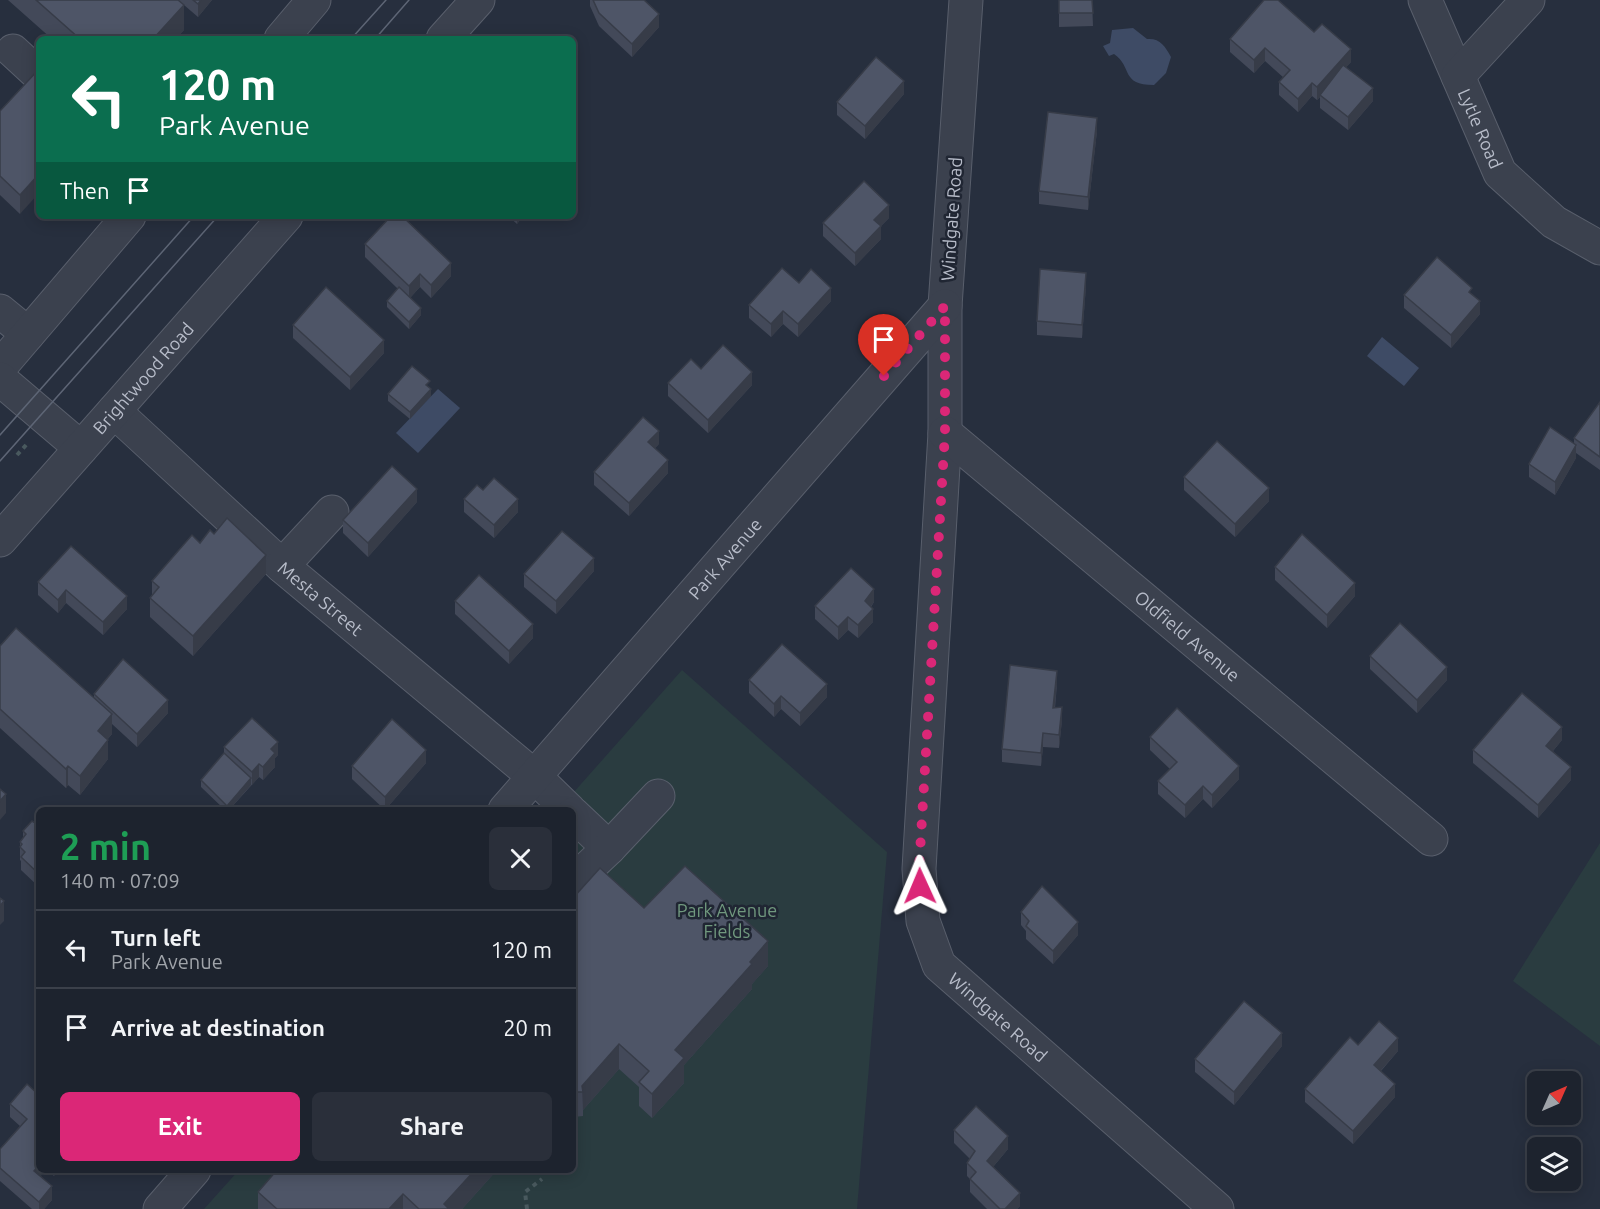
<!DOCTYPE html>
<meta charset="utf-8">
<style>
body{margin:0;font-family:Ubuntu,sans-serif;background:#2a2f3a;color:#f1f3f6;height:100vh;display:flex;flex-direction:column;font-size:22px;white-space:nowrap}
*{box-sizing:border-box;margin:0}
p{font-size:20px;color:#a0a4aa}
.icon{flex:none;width:33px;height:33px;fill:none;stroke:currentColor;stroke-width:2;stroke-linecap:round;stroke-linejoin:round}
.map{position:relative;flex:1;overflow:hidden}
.side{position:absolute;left:36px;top:807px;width:540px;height:366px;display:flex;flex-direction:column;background:#1d232e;border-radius:9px;box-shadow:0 3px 15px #0003,0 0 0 2px #3b404a}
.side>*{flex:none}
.guide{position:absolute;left:36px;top:36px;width:540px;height:183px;border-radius:9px;box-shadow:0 3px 15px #0003,0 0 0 2px #3b404a;background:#0b6e4f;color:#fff;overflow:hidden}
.needle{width:39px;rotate:45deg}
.fabs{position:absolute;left:1527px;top:1071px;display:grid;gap:12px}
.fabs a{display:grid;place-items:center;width:54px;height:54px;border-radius:9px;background:#1d232e;box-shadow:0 3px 15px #0003,0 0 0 2px #3b404a;font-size:30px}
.pin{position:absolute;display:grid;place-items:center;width:51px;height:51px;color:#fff;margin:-62px -26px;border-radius:50% 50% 50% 0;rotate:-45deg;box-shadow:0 0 6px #0007}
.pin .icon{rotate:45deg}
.me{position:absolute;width:66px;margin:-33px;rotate:359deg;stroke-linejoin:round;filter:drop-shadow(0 0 4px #0008)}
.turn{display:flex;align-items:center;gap:21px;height:126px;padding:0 24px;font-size:27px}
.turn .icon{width:78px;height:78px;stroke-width:2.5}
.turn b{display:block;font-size:42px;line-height:51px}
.then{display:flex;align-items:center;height:57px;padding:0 24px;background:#0003;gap:12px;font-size:22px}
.round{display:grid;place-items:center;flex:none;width:63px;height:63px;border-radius:9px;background:#2a2f3a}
.head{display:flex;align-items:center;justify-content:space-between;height:102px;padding:0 24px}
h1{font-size:36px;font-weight:700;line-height:45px;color:#1e9e55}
.primary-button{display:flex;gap:12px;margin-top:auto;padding:12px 24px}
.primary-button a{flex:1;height:69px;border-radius:9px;background:#db2777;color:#fff;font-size:24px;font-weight:700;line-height:69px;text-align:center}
.primary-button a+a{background:#2a2f3a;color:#f1f3f6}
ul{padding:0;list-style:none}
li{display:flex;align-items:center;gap:18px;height:78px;padding:0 24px;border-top:2px solid #3b404a}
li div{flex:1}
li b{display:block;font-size:22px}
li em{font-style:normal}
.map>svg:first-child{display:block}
.green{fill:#2a3c40}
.water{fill:#3e4b65}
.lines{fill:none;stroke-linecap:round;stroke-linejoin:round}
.minor-casing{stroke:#595f6c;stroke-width:35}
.path{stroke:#49595e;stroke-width:4;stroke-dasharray:4.5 4.5;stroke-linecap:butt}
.minor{stroke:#3b414e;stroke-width:33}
.tram{stroke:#5d6575;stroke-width:1.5}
.wall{fill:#434959}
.shaded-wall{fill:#373c48}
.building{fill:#4e5567;stroke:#373c48;stroke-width:1.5}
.route{stroke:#db2777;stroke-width:10;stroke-dasharray:0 18}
.labels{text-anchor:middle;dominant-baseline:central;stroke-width:5;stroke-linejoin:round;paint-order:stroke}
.street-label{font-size:18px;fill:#b7bcc9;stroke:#202633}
.park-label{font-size:18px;fill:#70987e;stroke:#202633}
</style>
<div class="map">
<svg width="1600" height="1209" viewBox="0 0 1600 1209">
<rect width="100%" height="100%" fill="#272f3e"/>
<g class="green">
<path d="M682,670L887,852L857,1209H204L239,1170H573V810H558Z"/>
<path d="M1600,843V1046L1513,981Z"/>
</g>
<g class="water">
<path d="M1133,28L1147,39C1160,38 1165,46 1171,57L1166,73L1154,85C1120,85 1133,67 1114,54L1109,56L1103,46L1110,43L1112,30Z"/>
<path d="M1382,337L1419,368L1404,386L1367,356Z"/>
<path d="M438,389L460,408L418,453L396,433Z"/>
</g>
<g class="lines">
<g class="minor-casing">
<g id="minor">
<path id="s1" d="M966,0L945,306V433L919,869L923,921L939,965L1217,1209"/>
<path id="s2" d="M1425,0L1500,173L1554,222L1600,248"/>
<path d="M281,39L314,0"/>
<path d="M443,39L478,0"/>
<path d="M13,51L39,75"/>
<path d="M1458,76L1528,0"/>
<path d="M0,311L28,334"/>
<path d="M0,367L129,216"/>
<path d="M0,379L81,448"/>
<path id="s3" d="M114,411L282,566L535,777L569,810"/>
<path id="s4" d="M945,433L1431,839"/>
<path id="s5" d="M0,540L286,216"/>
<path d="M282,566L332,512"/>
<path id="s6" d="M505,810L945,306"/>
<path d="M573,814L609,848"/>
<path d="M573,882L609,848L658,796"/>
<path d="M160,1209L194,1170"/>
</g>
</g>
<g class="path">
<path d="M17,455L27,444"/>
<path d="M527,1209L525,1192L542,1179"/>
</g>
<use href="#minor" class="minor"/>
<g class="tram">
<path d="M351,39L386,0"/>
<path d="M375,39L409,0"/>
<path d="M0,435L194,216"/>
<path d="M0,461L218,216"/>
</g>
</g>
<g class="wall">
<path d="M8,0H212L198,17L184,5V30L175,39H52Z"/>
<path d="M590,0H644L659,27L632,57L599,26L590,6Z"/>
<path d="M1059,0H1092L1093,26L1059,27Z"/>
<path d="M1314,32L1351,62L1346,67L1373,101L1348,130L1320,108V97L1317,100L1312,96L1298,112L1279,95V82L1284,78L1265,61L1254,73L1230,52V39Z"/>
<path d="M39,69L20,214L0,195V111Z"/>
<path d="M904,94L865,139L837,115V102Z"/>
<path d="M1097,131L1088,210L1039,204V191Z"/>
<path d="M508,216H523L517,224Z"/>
<path d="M889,218L881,226V239L855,266L823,236V223Z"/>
<path d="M365,244L451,276L431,298L420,287L410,298L421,315L409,329L387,307V301L398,289L365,257Z"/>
<path d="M799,283L831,301L798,337L783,324L771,337L749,318V305Z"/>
<path d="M1086,286L1082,338L1037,335V321Z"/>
<path d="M1472,294L1480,314L1451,348L1404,308V295Z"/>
<path d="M293,325L384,353L350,390L293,338Z"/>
<path d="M701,369L752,385L708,433L668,396V383Z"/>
<path d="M430,387L431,396L410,419L388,401V394Z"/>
<path d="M1600,402V470L1576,453V458L1555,495L1529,477V464L1574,443V438Z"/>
<path d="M659,444L655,448L668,473L629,516L594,485V472Z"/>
<path d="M1184,477L1269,501L1235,537L1184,490Z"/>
<path d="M483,490L518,512L494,538L464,512V499Z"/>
<path d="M417,502L368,557L343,533V520Z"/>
<path d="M214,534L266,574L193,656L150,617V598L152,595V581L200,543Z"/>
<path d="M1275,567L1355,596L1327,628L1275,580Z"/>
<path d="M594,571L556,614L524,587V574Z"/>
<path d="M38,582L127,609L103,635L66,603L58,613L38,595Z"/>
<path d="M455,601L533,638L509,664L455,614Z"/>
<path d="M874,602L871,607L873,622L858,638L848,630L838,640L815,619V606Z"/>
<path d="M0,646L94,698V694L168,713L137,747L112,724V734L107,740L108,759L80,795L68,785L66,788L0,728Z"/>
<path d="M1370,656L1447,680L1417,713L1370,669Z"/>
<path d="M749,680L827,697L800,726L781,709L774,717L749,693Z"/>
<path d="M1057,684L1055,708L1062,720L1059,748L1043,747L1041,766L1002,762V749Z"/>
<path d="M1150,737L1239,779L1212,808L1203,799L1185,818L1158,794V781L1170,769L1150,750Z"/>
<path d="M1562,740L1553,751L1571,780L1538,818L1473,763V750Z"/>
<path d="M224,747L278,755L275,758V767L263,780L259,777L229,810H225L201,787V780L224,753Z"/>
<path d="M426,763L385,810L352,779V766Z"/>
<path d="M39,823V887L21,870V861L20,860V842L23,838V831Z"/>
<path d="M573,898L644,908L768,966L752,984V989L684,1065V1083L652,1118L639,1106V1087L619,1069L583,1110V1116L573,1117Z"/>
<path d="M1021,912L1078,935L1053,964L1026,939V931L1021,925Z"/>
<path d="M1358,1045L1398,1051L1381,1071L1395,1097L1353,1144L1305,1102V1089Z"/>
<path d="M1282,1046L1234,1105L1195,1072V1059Z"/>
<path d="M27,1084L41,1176L52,1200L44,1209H32L0,1181V1149L20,1126L10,1117V1104Z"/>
<path d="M954,1130L1008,1149L993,1167L1020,1206L1017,1209H987L970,1192V1179L967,1176V1163L970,1159L954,1143Z"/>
<path d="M47,1170H58L54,1176Z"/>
<path d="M497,1170L462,1209H258V1192Z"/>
</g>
<g class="shaded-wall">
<path d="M201,0H212L198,17V4Z"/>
<path d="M184,5V30L175,39H153Z"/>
<path d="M659,14V27L632,57V44Z"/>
<path d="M1265,48V61L1254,73V60Z"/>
<path d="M1351,49V62L1321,96L1320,95V97L1317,100V87Z"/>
<path d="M904,81V94L865,139V126Z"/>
<path d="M1312,83V96L1298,112V99Z"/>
<path d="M1373,88V101L1348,130V117Z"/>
<path d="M1097,118V131L1088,210V197Z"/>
<path d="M39,174V193L20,214V195Z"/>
<path d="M889,205V218L874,233V220Z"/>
<path d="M517,216H523L517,224Z"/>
<path d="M881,226V239L855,266V253Z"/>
<path d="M451,263V276L431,298V285Z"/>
<path d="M1086,273V286L1082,338V325Z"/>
<path d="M420,274V287L409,299V286Z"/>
<path d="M831,288V301L798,337V324Z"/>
<path d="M1480,301V314L1451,348V335Z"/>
<path d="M421,308V315L409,329V322Z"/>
<path d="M783,311V324L771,337V324Z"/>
<path d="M384,340V353L350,390V377Z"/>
<path d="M752,372V385L708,433V420Z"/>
<path d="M431,389V396L410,419V412Z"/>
<path d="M659,431V444L648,455V442Z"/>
<path d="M1576,445V458L1555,495V482Z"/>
<path d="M668,460V473L629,516V503Z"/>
<path d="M1269,488V501L1235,537V524Z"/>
<path d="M417,489V502L368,557V543Z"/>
<path d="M518,499V512L494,538V525Z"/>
<path d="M266,555V574L193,656V636Z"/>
<path d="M594,558V571L556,614V601Z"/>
<path d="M1355,583V596L1327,628V615Z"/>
<path d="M874,589V602L865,614V601Z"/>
<path d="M66,590V603L58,613V600Z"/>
<path d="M127,596V609L103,635V622Z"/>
<path d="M873,609V622L858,638V625Z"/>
<path d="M848,617V630L838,640V627Z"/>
<path d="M533,624V638L509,664V651Z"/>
<path d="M1447,667V680L1417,713V700Z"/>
<path d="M1057,671V684L1053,721V708Z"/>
<path d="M827,684V697L800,726V713Z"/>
<path d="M781,696V709L774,717V704Z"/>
<path d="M168,700V713L137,747V734Z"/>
<path d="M1062,707V720L1059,748V735Z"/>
<path d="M112,714V734L98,750V731Z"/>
<path d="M1562,727V740L1546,759V746Z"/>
<path d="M1043,733V747L1041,766V753Z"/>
<path d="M108,740V759L80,795V776Z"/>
<path d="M278,742V755L275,758V767L263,780V767L271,749Z"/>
<path d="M426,750V763L385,810V797Z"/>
<path d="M259,764V777L252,785V772Z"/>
<path d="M68,766V785L66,788V769Z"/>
<path d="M1239,766V779L1212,808V795Z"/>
<path d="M1571,767V780L1538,818V805Z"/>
<path d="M251,778V785L229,810H227V806Z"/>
<path d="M1203,786V799L1185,818V805Z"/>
<path d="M6,794V813L0,820V801Z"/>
<path d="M4,901V921L0,925V906Z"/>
<path d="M1078,922V935L1053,964V951Z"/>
<path d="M768,941V966L752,984V989L684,1065V1083L652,1118V1094L675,1050Z"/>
<path d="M1282,1033V1046L1234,1105V1092Z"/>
<path d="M1398,1038V1051L1374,1078V1065Z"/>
<path d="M619,1044V1069L583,1110L582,1086Z"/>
<path d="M1395,1084V1097L1353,1144V1131Z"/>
<path d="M1008,1136V1149L987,1174V1161Z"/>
<path d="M39,1165V1170H46L34,1184V1171Z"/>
<path d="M54,1170H58L54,1176Z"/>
<path d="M475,1170H497L462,1209H444V1204Z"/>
<path d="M52,1186V1200L44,1209H39V1202Z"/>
<path d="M1020,1193V1206L1017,1209H1005Z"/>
<path d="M403,1194V1209H389Z"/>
</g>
<g class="building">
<path d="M36,0H178L184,5L153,39H80Z"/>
<path d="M193,0H201L198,4Z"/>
<path d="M593,0H644L659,14L632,44L599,13Z"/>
<path d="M1059,0H1092L1093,13H1059Z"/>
<path d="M1264,0H1278L1314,32L1322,24L1351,49L1317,87L1312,83L1298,99L1279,82L1290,70L1265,48L1254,60L1230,39Z"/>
<path d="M876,57L904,81L865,126L837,102Z"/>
<path d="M1343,65L1373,88L1348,117L1320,95Z"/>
<path d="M39,69V174L20,195L0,176V111Z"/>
<path d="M1048,112L1097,118L1088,197L1039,191Z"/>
<path d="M864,181L889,205L874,220L881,226L855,253L823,223Z"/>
<path d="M391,216H402L451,263L431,285L420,274L409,286L365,244Z"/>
<path d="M1437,257L1472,288L1469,292L1480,301L1451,335L1404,295Z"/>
<path d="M782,268L799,283L811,269L831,288L798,324L783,311L771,324L749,305Z"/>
<path d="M1040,269L1086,273L1082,325L1037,321Z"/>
<path d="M326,287L384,340L350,377L293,325Z"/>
<path d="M399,287L421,308L409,322L387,301Z"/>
<path d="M723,345L752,372L708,420L668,383L691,359L701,369Z"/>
<path d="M412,366L430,381L426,385L431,389L410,412L388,394Z"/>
<path d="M1600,402V457L1574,438Z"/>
<path d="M643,417L659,431L648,442L668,460L629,503L594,472Z"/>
<path d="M1550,427L1576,445L1555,482L1529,464Z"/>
<path d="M1217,441L1269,488L1235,524L1184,477Z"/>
<path d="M392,466L417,489L368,543L343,520Z"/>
<path d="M494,478L518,499L494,525L464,499L477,485L483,490Z"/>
<path d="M227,518L266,555L193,636L150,598L159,587L152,581L192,535L200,543L210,530L214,534Z"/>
<path d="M562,531L594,558L556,601L524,574Z"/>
<path d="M1302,534L1355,583L1327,615L1275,567Z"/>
<path d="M71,546L127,596L103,622L66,590L58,600L38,582Z"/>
<path d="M851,568L874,589L865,601L873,609L858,625L848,617L838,627L815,606Z"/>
<path d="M479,575L533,624L509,651L455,601Z"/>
<path d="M1400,623L1447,667L1417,700L1370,656Z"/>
<path d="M16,628L112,714L98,731L108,740L80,776L68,766L66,769L0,709V646Z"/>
<path d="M782,644L827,684L800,713L781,696L774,704L749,680Z"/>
<path d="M123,659L168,700L137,734L94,694Z"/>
<path d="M1010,665L1057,671L1053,708L1062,707L1059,735L1043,733L1041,753L1002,749Z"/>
<path d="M1522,693L1562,727L1546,746L1571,767L1538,805L1473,750Z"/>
<path d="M1177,708L1239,766L1212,795L1203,786L1185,805L1158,781L1177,762L1150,737Z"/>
<path d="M252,718L278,742L271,749L275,753L263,767L259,764L252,772L224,747Z"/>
<path d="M392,719L426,750L385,797L352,766Z"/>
<path d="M224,753L251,778L227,806L201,780Z"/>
<path d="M0,789L6,794L0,801Z"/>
<path d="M32,821L37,824L39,823V874L21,857L25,852L20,847L22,844L20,842L26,834L23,831Z"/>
<path d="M685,866L768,941L750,962L752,964L675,1050L684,1058L652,1094L639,1082L649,1071L619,1044L582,1086L583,1092H573V898L600,868L644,908Z"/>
<path d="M1042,886L1078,922L1053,951L1026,926L1029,921L1021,912Z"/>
<path d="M0,898L4,901L0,906Z"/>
<path d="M1244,1001L1282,1033L1234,1092L1195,1059Z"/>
<path d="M1379,1021L1398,1038L1374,1065L1395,1084L1353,1131L1305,1089L1350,1037L1358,1045Z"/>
<path d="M27,1084L39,1095V1165L34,1171L52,1186L39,1202L0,1168V1149L27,1119L10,1104Z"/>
<path d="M976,1106L1008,1136L987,1161L1020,1193L1005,1209H1000L970,1179L976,1172L967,1163L975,1151L954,1130Z"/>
<path d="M277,1170H475L444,1204L449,1209H419L403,1194L389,1209H277L258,1192Z"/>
</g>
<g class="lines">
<path class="route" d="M884,376L945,306V433L919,869L920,886"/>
</g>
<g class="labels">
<g class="street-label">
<text stroke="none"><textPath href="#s2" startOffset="140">Lytle Road</textPath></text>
<text transform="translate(951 219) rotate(-86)">Windgate Road</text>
<text stroke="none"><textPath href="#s5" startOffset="216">Brightwood Road</textPath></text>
<text stroke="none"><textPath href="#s6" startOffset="334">Park Avenue</textPath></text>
<text stroke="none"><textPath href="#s3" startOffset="279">Mesta Street</textPath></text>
<text stroke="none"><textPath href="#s4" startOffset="316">Oldfield Avenue</textPath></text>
<text stroke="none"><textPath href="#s1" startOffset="1048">Windgate Road</textPath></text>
</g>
<g class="park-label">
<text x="727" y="910">Park Avenue<tspan x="727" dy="21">Fields</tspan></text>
</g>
</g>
</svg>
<div class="fabs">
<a><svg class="needle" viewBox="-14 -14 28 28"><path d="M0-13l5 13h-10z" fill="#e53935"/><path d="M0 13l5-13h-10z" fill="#a0a4aa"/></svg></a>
<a><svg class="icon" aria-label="layers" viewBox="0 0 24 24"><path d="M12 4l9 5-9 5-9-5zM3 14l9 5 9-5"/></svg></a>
</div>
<div class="pin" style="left:884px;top:376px;background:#d93025"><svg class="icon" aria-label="arrive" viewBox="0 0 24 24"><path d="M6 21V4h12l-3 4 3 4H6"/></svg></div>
<svg class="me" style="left:920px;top:886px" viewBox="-20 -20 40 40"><path d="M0-17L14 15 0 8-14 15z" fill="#db2777" stroke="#fff" stroke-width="4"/></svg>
<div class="guide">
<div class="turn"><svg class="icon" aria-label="left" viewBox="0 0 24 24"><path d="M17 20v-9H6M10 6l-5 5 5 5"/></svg><div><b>120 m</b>Park Avenue</div></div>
<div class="then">Then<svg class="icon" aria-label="arrive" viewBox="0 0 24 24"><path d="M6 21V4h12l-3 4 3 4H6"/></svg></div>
</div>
<section class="side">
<div class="head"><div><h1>2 min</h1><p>140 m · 07:09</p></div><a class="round"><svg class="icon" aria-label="close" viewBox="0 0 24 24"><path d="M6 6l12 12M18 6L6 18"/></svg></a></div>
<ul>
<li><svg class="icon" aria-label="left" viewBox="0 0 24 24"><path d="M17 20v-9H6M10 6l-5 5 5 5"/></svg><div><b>Turn left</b><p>Park Avenue</p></div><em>120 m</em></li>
<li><svg class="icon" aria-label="arrive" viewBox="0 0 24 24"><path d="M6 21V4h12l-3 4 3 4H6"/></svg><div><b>Arrive at destination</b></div><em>20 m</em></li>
</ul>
<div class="primary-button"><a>Exit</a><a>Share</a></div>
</section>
</div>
